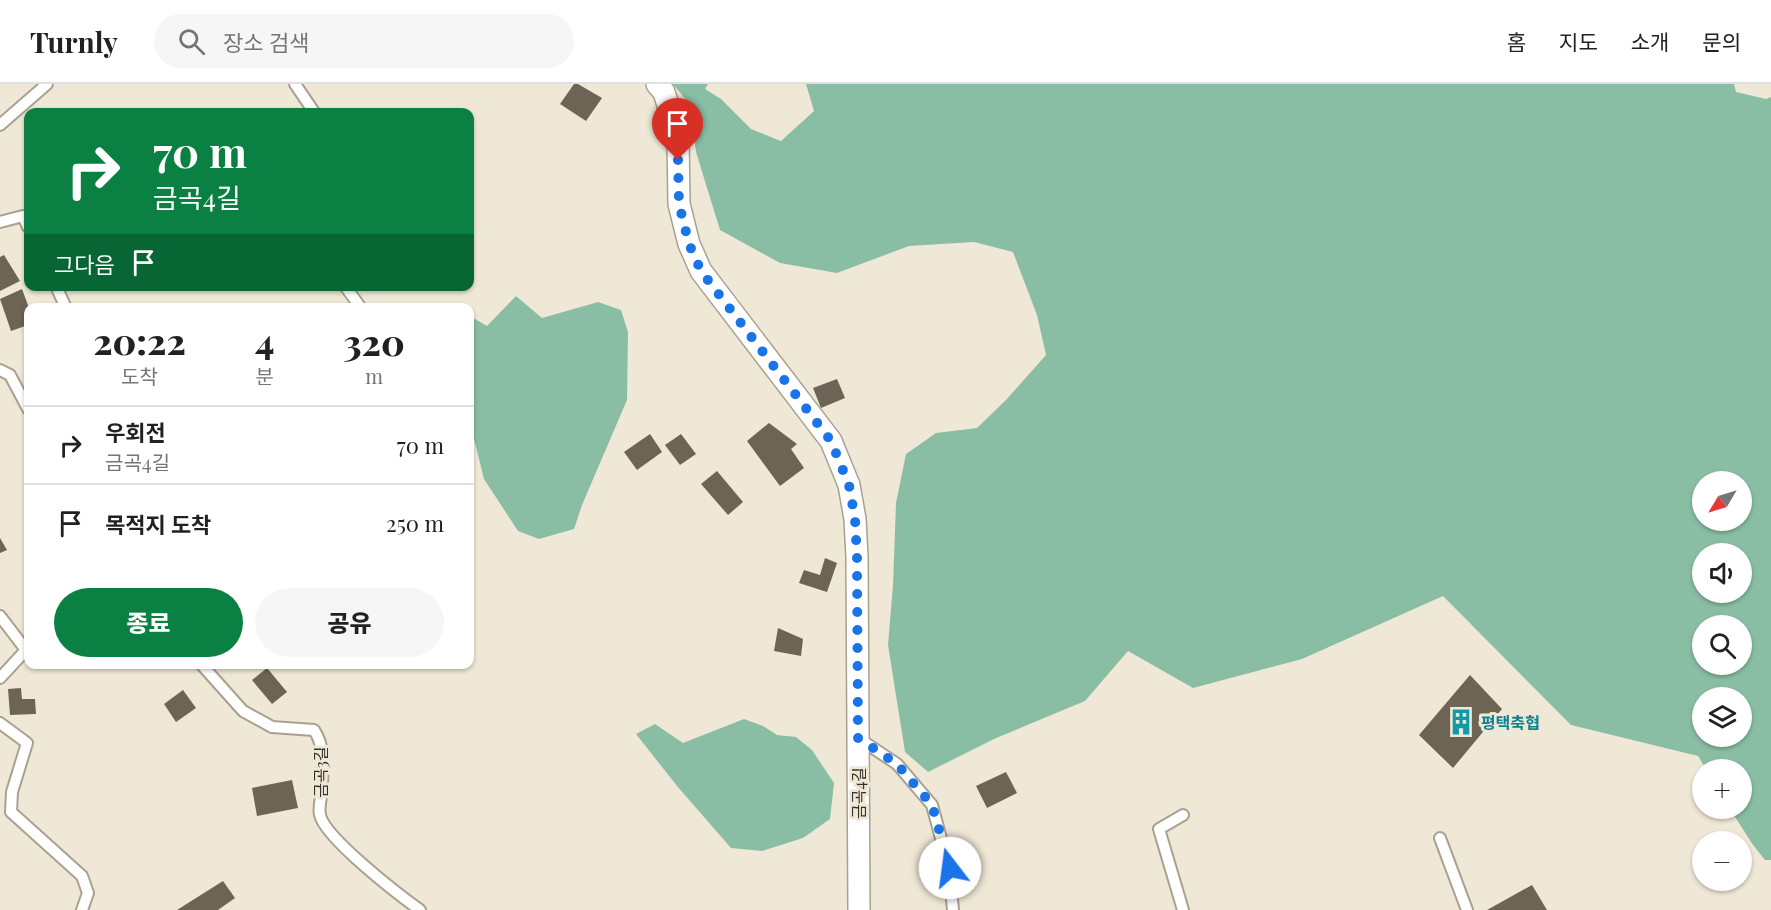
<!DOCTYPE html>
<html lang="ko">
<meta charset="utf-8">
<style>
body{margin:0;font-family:"Playfair Display","Noto Sans KR",serif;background:#f6f6f6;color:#202124;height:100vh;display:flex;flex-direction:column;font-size:22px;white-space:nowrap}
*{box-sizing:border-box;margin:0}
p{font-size:20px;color:#757577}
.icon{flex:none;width:33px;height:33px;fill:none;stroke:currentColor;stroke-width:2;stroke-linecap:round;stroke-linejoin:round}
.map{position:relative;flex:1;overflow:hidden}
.details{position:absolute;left:24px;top:219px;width:450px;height:366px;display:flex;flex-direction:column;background:#fff;border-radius:12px;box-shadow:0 2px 4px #0004}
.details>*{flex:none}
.guide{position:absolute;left:24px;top:24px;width:450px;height:183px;border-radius:12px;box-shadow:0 2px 4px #0004;background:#0b8043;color:#fff;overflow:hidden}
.needle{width:39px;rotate:232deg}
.buttons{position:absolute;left:1692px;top:387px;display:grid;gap:12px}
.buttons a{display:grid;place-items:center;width:60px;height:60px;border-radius:50%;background:#fff;box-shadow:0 2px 4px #0004;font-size:30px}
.pin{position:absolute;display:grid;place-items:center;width:51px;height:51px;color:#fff;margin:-62px -26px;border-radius:50% 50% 50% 0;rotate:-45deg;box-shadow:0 0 6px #0007}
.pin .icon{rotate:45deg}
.me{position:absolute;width:66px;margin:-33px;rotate:345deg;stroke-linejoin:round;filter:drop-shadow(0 0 4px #0008)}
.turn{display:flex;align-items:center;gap:21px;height:126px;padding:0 30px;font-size:27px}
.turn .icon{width:78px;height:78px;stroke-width:2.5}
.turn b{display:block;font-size:42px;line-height:51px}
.then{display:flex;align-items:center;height:57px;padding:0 30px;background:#0003;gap:12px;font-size:22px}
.eta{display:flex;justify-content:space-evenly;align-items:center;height:102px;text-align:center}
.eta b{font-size:36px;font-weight:800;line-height:42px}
.button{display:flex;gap:12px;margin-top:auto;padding:12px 30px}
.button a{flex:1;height:69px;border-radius:36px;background:#0b8043;color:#fff;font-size:24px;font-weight:800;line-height:69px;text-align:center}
.button a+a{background:#f6f6f6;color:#202124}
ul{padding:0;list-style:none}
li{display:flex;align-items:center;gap:18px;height:78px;padding:0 30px;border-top:2px solid #e0e0e0}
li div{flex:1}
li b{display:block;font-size:22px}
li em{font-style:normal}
header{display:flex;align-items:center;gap:36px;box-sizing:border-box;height:84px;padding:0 30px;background:#fff;border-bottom:2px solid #e0e0e0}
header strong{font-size:28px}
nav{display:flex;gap:33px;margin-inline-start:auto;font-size:21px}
.search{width:420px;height:54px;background:#f6f6f6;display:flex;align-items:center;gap:15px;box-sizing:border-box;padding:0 21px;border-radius:33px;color:#757577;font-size:22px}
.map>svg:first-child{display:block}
.forest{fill:#8abea4;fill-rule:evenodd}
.building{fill:#6c6454}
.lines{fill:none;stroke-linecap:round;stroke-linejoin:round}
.lane-casing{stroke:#a9a190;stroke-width:14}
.street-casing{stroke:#a9a190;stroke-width:24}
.lane{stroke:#fff;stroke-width:10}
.street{stroke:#fff;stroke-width:21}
.route{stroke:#1a73e8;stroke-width:10;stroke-dasharray:0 18}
.labels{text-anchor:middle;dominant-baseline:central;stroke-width:6;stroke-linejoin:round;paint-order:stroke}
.culture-label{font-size:16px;font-weight:bold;fill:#0d838f;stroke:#f0e8d6;text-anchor:start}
.street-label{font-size:16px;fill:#34312a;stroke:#f0e8d6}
</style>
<header>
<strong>Turnly</strong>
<div class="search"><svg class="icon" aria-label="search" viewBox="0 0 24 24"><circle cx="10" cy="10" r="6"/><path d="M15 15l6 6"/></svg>장소 검색</div>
<nav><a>홈</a><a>지도</a><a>소개</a><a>문의</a></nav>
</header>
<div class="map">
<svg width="1771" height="826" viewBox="0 0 1771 826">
<rect width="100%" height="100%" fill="#f0e8d6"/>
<g class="forest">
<path d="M673,0H708L705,5L721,15L751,45L781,57L814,27L806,0H1734L1736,8L1766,15L1771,13V776H1765L1753,761L1730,725L1742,724V686L1706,685L1698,672L1571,641L1443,512L1302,575L1193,604L1128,567L1085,617L994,655L928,688L905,668L888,561L893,501L896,419L906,370L936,349L977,344L1006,316L1046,271L1037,231L1013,168L974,158L909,162L837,189L780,179L720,146L696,68L691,22ZM1702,398H1742V436H1702ZM1702,470H1742V508H1702ZM1702,542H1742V580H1702ZM1702,614H1742V652H1702Z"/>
<path d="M516,212L542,234L598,218L621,226L628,248L627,316L582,421L574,445L539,455L518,447L484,395L472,347L470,232L487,242Z"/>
<path d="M744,635L763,642L777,651L796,653L812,666L834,699L830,735L803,754L762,767L731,764L677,702L636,650L655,640L683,659Z"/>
</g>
<g class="building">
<path d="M574,0H578L602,14L586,37L560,20Z"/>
<path d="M4,171L20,197L0,207V173Z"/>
<path d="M22,205L29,224L28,241L11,247L0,215Z"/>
<path d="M837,295L845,314L821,324L813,304Z"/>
<path d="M769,339L797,360L791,365L804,384L780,402L747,357Z"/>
<path d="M650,350L662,368L637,386L624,368Z"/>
<path d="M681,350L696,370L680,381L665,361Z"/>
<path d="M717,387L743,418L728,431L701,400Z"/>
<path d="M0,454L7,466L0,469Z"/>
<path d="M825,474L837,479L827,508L799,499L804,486L820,491Z"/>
<path d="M778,544L803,555L801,572L774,567Z"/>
<path d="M267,584L287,608L272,620L252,596Z"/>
<path d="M1470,591L1502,625L1453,684L1419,651Z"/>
<path d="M21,604L22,615H35L36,630L10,631L8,605Z"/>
<path d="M183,606L196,624L176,638L164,620Z"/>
<path d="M1006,688L1017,709L987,724L976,702Z"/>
<path d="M292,696L298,724L257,732L252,704Z"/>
<path d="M223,797L235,814L218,826H177Z"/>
<path d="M1532,801L1547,826H1487Z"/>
</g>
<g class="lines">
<g class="lane-casing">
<g id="lane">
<path d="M295,0L314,28"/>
<path d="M0,41L47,0"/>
<path d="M0,138L23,132L28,143"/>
<path d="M56,202L66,224"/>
<path d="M345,202L361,224"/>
<path d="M0,286L10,291L28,325"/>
<path d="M0,532L26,566L0,594"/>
<path d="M201,580L243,627L272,643L314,646C327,665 322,691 321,713C320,718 319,726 320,731C325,754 399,811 420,826"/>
<path d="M0,639L27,659L12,708L11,728L82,792L88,809L82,826"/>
<path d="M858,654L897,680L932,721L949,784L953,826"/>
<path d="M1440,754L1467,826"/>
<path d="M1183,826L1159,745L1183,731"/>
</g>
</g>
<g class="street-casing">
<path id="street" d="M657,0L664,8L678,54L679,120L689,160L701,187L831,357L849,401L855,435L857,473L859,826"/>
</g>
<use href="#lane" class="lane"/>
<use href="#street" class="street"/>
</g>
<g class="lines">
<path class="route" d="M678,76L679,120L689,160L701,187L831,357L849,401L855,435L857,473L858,654L897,680L932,721L950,784"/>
</g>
<defs>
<g id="building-bare" transform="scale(2.07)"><path d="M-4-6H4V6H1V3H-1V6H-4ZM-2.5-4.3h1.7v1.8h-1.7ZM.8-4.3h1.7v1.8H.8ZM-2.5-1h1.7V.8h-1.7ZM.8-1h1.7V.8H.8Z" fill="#0f9aa8" stroke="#f0e8d6" stroke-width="2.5" paint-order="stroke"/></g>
</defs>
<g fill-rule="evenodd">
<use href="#building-bare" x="1461" y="638"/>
</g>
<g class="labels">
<g class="culture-label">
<text x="1481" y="638">평택축협</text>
</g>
<g class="street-label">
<text transform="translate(320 688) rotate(-90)">금곡3길</text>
<text transform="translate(858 709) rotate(-90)">금곡4길</text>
</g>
</g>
</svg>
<div class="buttons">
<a><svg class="needle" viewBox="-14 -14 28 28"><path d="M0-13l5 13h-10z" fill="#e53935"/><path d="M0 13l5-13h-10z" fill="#757577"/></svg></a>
<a><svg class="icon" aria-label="sound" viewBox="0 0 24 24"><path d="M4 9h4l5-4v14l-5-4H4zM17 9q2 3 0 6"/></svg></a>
<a><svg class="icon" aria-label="search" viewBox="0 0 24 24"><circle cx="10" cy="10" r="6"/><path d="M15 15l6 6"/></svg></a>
<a><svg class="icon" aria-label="layers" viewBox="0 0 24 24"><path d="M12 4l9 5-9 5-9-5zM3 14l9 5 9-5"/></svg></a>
<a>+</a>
<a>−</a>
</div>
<div class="pin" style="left:678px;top:76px;background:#d93025"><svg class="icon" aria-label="arrive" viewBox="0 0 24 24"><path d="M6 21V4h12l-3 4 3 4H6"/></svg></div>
<svg class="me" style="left:950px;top:784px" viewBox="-20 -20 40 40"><circle r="19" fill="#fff"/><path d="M0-13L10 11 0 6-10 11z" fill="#1a73e8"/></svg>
<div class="guide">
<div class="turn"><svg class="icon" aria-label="right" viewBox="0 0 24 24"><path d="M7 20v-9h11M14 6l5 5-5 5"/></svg><div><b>70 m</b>금곡4길</div></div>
<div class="then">그다음<svg class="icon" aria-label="arrive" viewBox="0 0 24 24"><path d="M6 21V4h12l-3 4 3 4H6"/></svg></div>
</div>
<section class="details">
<div class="eta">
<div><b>20:22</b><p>도착</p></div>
<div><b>4</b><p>분</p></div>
<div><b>320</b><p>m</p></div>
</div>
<ul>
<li><svg class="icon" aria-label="right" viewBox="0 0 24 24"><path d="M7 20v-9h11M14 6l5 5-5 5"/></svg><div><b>우회전</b><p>금곡4길</p></div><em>70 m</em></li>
<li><svg class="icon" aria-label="arrive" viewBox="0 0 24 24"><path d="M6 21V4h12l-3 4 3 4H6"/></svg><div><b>목적지 도착</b></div><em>250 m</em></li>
</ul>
<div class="button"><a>종료</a><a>공유</a></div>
</section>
</div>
